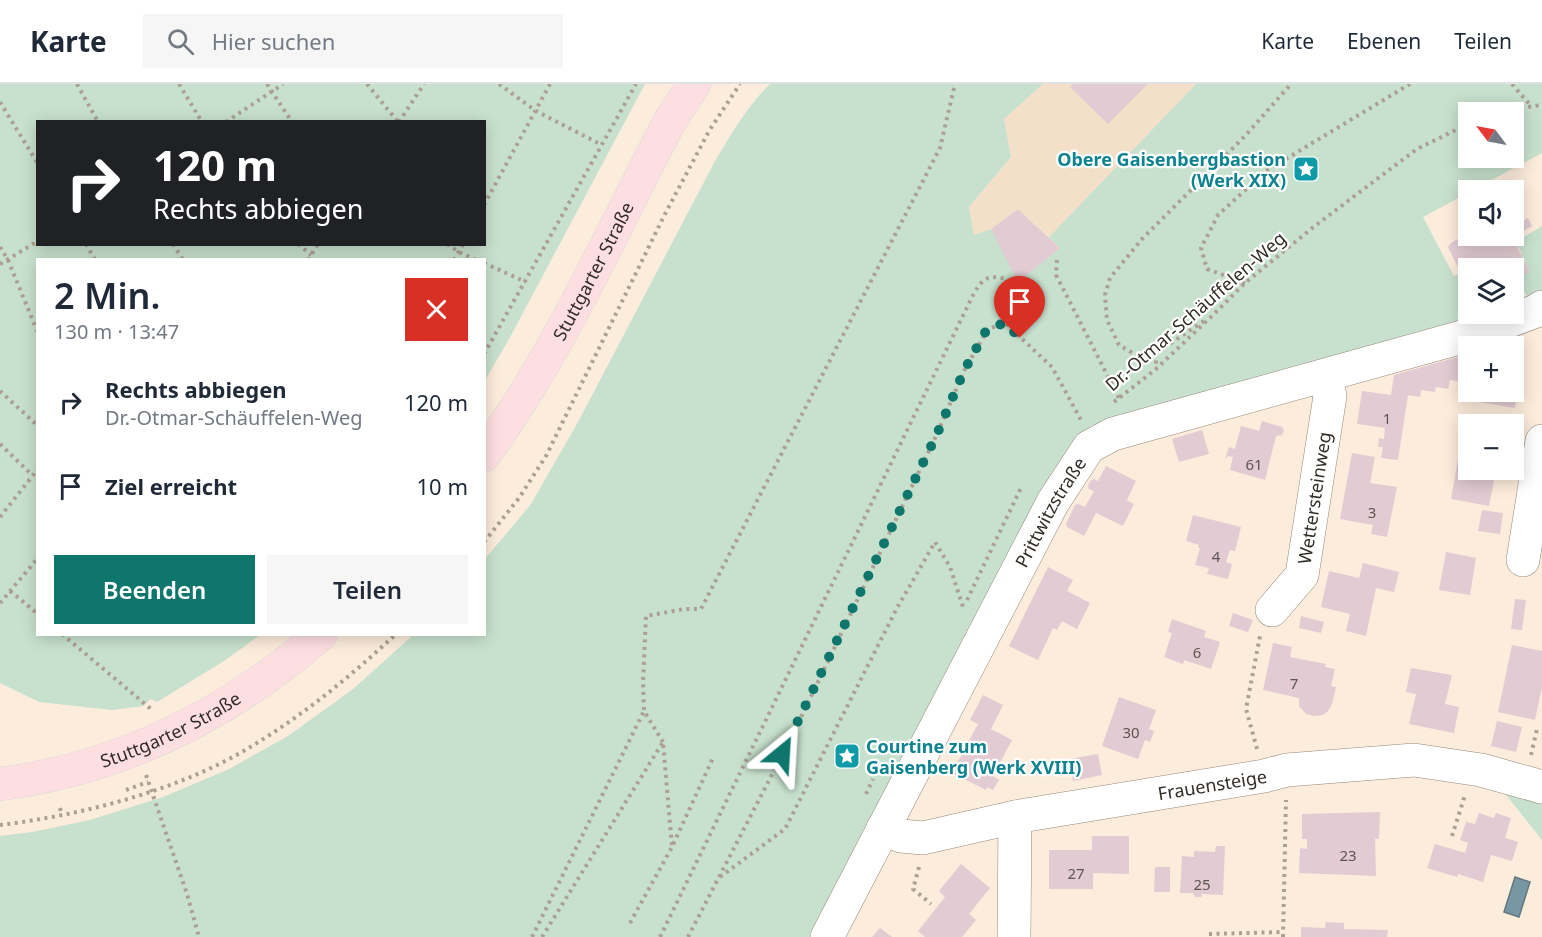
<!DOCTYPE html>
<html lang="de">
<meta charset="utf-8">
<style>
body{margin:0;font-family:"Noto Sans",sans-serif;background:#f6f6f7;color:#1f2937;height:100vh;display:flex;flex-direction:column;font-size:22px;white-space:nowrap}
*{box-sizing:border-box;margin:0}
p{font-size:20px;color:#747a83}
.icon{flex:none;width:33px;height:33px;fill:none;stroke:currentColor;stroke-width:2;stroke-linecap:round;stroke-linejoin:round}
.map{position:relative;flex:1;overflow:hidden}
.drawer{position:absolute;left:36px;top:174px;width:450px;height:378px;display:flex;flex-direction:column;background:#fff;border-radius:0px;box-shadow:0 3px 15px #0003}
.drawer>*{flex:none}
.top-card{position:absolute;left:36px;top:36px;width:450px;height:126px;border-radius:0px;box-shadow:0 3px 15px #0003;background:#202124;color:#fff;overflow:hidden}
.needle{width:39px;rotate:302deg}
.controls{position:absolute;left:1458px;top:18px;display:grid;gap:12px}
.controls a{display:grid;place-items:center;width:66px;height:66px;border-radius:0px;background:#fff;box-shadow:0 3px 15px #0003;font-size:30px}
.pin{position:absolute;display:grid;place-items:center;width:51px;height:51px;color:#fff;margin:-62px -26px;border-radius:50% 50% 50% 0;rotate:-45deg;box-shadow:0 0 6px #0007}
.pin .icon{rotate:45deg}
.me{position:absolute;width:66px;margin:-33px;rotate:27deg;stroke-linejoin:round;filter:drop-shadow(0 0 4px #0008)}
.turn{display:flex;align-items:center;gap:21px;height:126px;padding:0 18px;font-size:27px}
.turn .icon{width:78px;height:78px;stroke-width:2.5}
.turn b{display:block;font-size:42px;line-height:51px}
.round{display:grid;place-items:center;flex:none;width:63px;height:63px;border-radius:0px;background:#f6f6f7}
.head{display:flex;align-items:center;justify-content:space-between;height:102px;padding:0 18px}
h1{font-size:36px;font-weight:600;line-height:45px}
.button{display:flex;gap:12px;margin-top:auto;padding:12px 18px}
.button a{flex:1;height:69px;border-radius:0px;background:#0f766e;color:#fff;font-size:24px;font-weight:600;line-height:69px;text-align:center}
.button a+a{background:#f6f6f7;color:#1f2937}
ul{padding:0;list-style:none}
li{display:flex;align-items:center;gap:18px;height:84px;padding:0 18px}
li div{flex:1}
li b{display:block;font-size:22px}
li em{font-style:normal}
header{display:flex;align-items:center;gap:36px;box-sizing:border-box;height:84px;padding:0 30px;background:#fff;border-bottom:2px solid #e0e1e3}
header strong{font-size:28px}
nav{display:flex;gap:33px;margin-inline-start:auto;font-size:21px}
.search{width:420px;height:54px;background:#f6f6f7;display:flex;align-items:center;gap:15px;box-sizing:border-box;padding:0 21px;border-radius:0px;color:#747a83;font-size:22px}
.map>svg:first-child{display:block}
.built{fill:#f4e0c9}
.green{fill:#c8e1ce;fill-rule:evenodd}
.water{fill:#7897a5;stroke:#63777f;stroke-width:1.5}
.building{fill:#e2cbd2}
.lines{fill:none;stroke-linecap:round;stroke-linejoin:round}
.minor-casing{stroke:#958878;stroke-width:34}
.major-casing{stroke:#dad9d8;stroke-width:34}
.path{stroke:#aca094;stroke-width:4;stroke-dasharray:3 4.5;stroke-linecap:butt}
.minor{stroke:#fff;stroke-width:33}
.major{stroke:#fddee1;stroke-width:33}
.route{stroke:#0f766e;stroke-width:10;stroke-dasharray:0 18}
.labels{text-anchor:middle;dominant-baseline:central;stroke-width:4.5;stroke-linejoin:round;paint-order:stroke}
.number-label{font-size:15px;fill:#5e5451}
.culture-label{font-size:18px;font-weight:bold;fill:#0d838f;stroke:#fff;text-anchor:end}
.street-label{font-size:18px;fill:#322c26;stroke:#fff}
</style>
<header>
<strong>Karte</strong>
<div class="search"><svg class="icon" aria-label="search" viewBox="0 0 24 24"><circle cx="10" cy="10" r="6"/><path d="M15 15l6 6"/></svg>Hier suchen</div>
<nav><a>Karte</a><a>Ebenen</a><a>Teilen</a></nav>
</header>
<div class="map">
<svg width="1542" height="853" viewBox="0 0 1542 853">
<rect width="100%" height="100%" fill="#fcecdc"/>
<path class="built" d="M1043,0H1196L1049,153L1018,125L991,145L974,152L969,123L1011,73L1004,35Z"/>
<g class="green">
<path d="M0,0H645L508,257L485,296L484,176H38V550L260,551L224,577L157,618L150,615L144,622L112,626L39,618L0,599ZM38,38H484V160H38Z"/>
<path d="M770,0H1043L1004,35L1011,73L969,123L974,151L991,145L1060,164L1049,153L1196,0H1542V69L1473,106H1468V109L1423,133L1454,192L1462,189C1470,206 1473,213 1462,229L1470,251L1090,342L1048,409L815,853H0V752L32,748L90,736L163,713L229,685L288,652L353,605L413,551L484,550L485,475L531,420L578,338L714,79C730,52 747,22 770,0ZM1468,28H1514V74H1468Z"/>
<path d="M1542,142V223L1536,227L1517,195L1529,186L1516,158Z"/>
<path d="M1503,707L1542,720V756Z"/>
</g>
<path class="water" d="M1515,793L1530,798L1519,833L1504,828Z"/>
<g class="building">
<path d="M1073,0H1148L1108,40L1070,3Z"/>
<path d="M1018,125L1060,164L1018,198L991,145Z"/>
<path d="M1528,134L1532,142L1518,150L1514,142Z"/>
<path d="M1468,149V152H1512L1529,186L1526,190L1514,197V184H1468V204L1448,163L1451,159Z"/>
<path d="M1468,270V295H1464V298L1450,296L1448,305L1436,303L1435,308L1421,306L1420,313L1408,311L1398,376L1381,374L1383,363H1378L1379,354L1384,355L1385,344L1357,340L1362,307L1391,311L1394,291Z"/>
<path d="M1514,276L1524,278L1522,281L1515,324L1474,317L1475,308H1514Z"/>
<path d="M1262,337L1282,343L1284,347L1282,351L1276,352L1265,396L1230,386L1233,373L1228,372L1225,375L1229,363L1235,365L1241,342L1259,347Z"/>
<path d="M1202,346L1209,370L1179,378L1172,355Z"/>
<path d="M1352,369L1375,373L1370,399L1397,403L1387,453L1371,450L1373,441L1340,435Z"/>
<path d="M1459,370L1468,372V386H1496L1489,422L1451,415Z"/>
<path d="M1106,382L1136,397L1127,416L1134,420L1123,442L1096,429L1084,452L1067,443L1066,440L1075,421L1078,420L1085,423L1094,407L1089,405L1088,402L1091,396L1094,395L1098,397Z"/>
<path d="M1482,426L1503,429L1500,450L1478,447Z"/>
<path d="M1193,431L1241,443L1235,467L1230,466L1226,478L1232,480L1228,495L1207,490L1209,484L1195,481L1200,464H1198L1199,461L1186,457Z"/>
<path d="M1446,468L1476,474L1470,511L1439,506Z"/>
<path d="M1363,479L1399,488L1394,508L1376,504L1366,552L1346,547L1350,530L1321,523L1329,487L1359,494Z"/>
<path d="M1048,483L1073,496L1067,507L1090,519L1077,545L1062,537L1057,546L1053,544L1038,576L1009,562Z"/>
<path d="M1515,515L1526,516L1522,546L1511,545Z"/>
<path d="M1233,529L1253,536L1248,548L1229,542Z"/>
<path d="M1301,532L1324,538L1321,549L1299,544Z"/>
<path d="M1172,535L1206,547L1204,553L1220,558L1211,585L1184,576L1183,580L1164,573L1172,549L1168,548Z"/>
<path d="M1273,559L1292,563L1290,573L1326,580L1325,583L1335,585L1331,602L1336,603L1332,620L1328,627L1323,631L1314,632L1306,630L1299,622V614L1263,606Z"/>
<path d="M1512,561L1542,567V603L1535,636L1498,628Z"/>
<path d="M1411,584L1452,591L1445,620L1459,623L1454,649L1409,640L1416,610L1406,608Z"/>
<path d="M983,611L1003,621L991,645L1012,656L993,692L999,696L993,706L987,703L986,706L952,689L978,640L970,636Z"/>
<path d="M1119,613L1156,626L1149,645L1154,647L1150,658L1145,656L1138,675L1102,662Z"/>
<path d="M1497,637L1522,643L1516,668L1491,662Z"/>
<path d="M1098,670L1102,691L1073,697L1069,675Z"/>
<path d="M1380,728L1379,755H1375L1376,792L1299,789L1300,764L1307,765V755H1302V730Z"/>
<path d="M1479,729L1494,734L1496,729L1511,734L1505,754L1518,758L1512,777L1491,771L1483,798L1458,790L1457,793L1427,784L1435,760L1465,769L1468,759L1460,756L1466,738L1475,740Z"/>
<path d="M1092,752H1129V790L1093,789V805H1049V766H1092Z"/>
<path d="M1216,762H1225L1223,811L1202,810L1201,813H1195L1193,809H1180L1182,772L1194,773V767L1215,768Z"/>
<path d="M961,780L990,804L969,830L976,836L962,853H925L918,847L945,813L939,807Z"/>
<path d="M1155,783H1170V808H1154Z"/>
<path d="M1326,838L1344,839V845L1388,846L1387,853H1301V843L1325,844Z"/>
<path d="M880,844L892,853H872Z"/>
</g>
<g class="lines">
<g class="minor-casing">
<g id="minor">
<path d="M1523,476L1542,357"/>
<path id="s1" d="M1272,526L1302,491L1330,312L1325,292"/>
<path id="s2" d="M883,744L901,752L923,754L1015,733L1264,692L1287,686L1414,676L1481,686L1542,703"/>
<path id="s3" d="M827,853L1053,418L1089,363L1113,350L1480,248L1536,227L1542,223"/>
<path d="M1014,853L1015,733"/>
</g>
</g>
<g class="major-casing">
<g id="major">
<path id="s4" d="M484,371C554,275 605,163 659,58L670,37L694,0"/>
<path id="s5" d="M0,700C122,684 228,631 321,550"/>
</g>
</g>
<g class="path">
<path d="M77,0L98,38"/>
<path d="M179,0L202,38"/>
<path d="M267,0L292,38"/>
<path d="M367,0L398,38"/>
<path d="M499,0L536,27L602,61"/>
<path d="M1512,0L1531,22"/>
<path d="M0,18L38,80"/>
<path d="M1491,28L1542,21"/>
<path d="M226,38L283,0"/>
<path d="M399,38L424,0"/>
<path d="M484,121L550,0"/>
<path d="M86,160L95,176"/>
<path d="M173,160L183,176"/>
<path d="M298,160L311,171"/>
<path d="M447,160L459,168L476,176"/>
<path d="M0,163L8,176L38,249"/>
<path d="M308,176L318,160"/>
<path d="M454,176L463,160"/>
<path d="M1057,176L1056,191L1119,314"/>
<path d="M484,179L526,198"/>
<path d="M0,180L38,157"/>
<path d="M1245,199L1207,185L1201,164L1218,131L1266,87L1410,0"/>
<path d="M1204,237L1156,269L1136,271L1119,261L1107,236L1105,211L1110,194L1142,155L1245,52L1291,0"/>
<path d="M1156,269V284"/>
<path d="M484,270L636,0"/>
<path d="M0,307L38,342"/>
<path d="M1114,318L1156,285L1215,229L1245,199L1316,141L1417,65L1468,40"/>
<path d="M0,360L32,391"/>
<path d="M0,433L38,385"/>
<path d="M484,458L519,414L546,372L665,130L709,47L740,0"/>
<path d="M10,507L38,530"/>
<path d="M967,516L1021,404"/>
<path d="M0,519L38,474"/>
<path d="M62,550L151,625H150"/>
<path d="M663,658L644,627L643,598L646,532L684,525H701L940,64L955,0"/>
<path d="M1257,665L1246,625L1260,552"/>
<path d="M1531,671L1537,645"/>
<path d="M146,691L187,810L199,853"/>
<path d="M126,706L148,698"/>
<path d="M866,710L873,695"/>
<path d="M60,724L62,731"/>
<path d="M0,741C82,731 176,707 247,665C301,633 350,593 396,550"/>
<path d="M1452,752L1465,711"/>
<path d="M919,783L913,805L931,820"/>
<path d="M720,793L785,745L897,524L935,458L950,483L963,523"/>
<path d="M630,839L672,763L713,674"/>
<path d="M1209,850L1283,848"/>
<path d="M532,853L644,627"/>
<path d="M542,853L663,658L672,763"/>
<path d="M660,853L974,209C984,193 988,191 1007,195L1005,239"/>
<path d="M688,853L793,650L937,350L964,287L988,245L1005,239L1052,283L1081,336"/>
<path d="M1283,853L1286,716"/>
</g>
<use href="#minor" class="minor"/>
<use href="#major" class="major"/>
</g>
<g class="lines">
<path class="route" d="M782,670L937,350L964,287L987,245L1005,239L1020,254"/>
</g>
<defs>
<g id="sight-square" transform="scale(1.35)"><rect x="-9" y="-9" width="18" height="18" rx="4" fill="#0f9aa8" stroke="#fff"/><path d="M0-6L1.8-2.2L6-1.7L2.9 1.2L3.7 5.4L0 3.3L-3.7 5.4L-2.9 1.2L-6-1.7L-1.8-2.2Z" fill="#fff"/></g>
</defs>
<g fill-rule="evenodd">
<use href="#sight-square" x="1306" y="85"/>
<use href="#sight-square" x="847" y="672"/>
</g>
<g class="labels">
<g class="number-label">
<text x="1387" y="334">1</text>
<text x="1254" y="380">61</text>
<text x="1372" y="428">3</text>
<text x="1216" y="472">4</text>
<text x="1197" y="568">6</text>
<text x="1294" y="599">7</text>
<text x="1131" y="648">30</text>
<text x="1348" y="771">23</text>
<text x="1076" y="789">27</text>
<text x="1202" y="800">25</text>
</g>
<g class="culture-label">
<text x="1286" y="75">Obere Gaisenbergbastion<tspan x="1286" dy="21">(Werk XIX)</tspan></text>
<text x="866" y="662" text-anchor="start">Courtine zum<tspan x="866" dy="21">Gaisenberg (Werk XVIII)</tspan></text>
</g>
<g class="street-label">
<text stroke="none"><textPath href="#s4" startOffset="214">Stuttgarter Straße</textPath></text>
<text transform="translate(1195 227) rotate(-41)">Dr.-Otmar-Schäuffelen-Weg</text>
<text stroke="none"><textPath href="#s1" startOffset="124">Wettersteinweg</textPath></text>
<text stroke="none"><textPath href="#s3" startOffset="480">Prittwitzstraße</textPath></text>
<text stroke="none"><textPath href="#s5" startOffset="180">Stuttgarter Straße</textPath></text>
<text stroke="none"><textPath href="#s2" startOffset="336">Frauensteige</textPath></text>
</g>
</g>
</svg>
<div class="controls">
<a><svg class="needle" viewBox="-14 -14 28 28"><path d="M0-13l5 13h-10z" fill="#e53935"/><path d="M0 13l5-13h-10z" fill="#747a83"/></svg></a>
<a><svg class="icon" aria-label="sound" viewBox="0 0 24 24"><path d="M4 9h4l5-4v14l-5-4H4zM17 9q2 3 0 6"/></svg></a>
<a><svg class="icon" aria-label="layers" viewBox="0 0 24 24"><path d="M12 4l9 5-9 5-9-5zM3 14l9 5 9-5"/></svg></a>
<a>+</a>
<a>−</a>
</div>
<div class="pin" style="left:1020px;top:254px;background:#d93025"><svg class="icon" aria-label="arrive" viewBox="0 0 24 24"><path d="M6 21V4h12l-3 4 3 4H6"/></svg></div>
<svg class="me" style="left:782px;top:670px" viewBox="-20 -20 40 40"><path d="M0-17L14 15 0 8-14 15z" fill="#0f766e" stroke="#fff" stroke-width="4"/></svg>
<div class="top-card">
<div class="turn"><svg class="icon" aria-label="right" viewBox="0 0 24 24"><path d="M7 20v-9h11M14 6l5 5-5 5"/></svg><div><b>120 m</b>Rechts abbiegen</div></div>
</div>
<section class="drawer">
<div class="head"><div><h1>2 Min.</h1><p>130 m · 13:47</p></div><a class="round" style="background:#d93025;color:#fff"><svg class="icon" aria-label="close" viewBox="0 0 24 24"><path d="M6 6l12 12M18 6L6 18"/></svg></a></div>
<ul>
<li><svg class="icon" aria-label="right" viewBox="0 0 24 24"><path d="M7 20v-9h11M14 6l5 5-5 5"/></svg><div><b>Rechts abbiegen</b><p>Dr.-Otmar-Schäuffelen-Weg</p></div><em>120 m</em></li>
<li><svg class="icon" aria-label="arrive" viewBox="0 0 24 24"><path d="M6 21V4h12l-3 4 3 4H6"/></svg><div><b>Ziel erreicht</b></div><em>10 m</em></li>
</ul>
<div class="button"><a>Beenden</a><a>Teilen</a></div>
</section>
</div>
